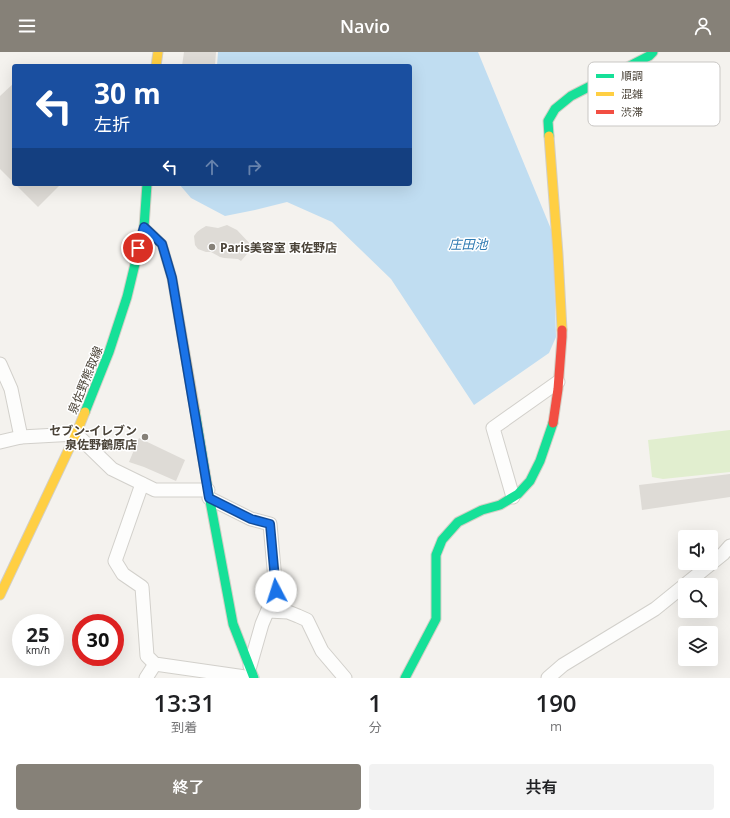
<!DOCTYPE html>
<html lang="ja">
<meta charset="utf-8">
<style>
body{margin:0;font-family:"Open Sans","Noto Sans JP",sans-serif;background:#f2f2f2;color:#202124;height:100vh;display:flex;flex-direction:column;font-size:15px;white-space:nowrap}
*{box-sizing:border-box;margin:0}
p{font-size:13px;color:#757577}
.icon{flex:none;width:22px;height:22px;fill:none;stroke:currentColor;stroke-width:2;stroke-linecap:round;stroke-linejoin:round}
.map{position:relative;height:626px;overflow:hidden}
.panel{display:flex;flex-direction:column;background:#fff;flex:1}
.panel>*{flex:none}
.banner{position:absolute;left:12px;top:12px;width:400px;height:122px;border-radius:4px;box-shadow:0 4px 16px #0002;background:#1a4fa0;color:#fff;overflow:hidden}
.tools{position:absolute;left:678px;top:478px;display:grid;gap:8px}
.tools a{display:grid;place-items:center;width:40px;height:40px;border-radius:4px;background:#fff;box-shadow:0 4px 16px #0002;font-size:20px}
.speed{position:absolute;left:12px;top:562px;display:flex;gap:8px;font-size:20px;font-weight:700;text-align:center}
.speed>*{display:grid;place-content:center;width:52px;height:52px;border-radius:50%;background:#fff;box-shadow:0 4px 16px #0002;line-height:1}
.speed small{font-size:10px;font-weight:400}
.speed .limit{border:6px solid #d22;background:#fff;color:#111}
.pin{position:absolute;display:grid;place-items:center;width:34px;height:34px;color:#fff;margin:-17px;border:2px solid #fff;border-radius:50%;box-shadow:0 1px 4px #0007}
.me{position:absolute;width:44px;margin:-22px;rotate:355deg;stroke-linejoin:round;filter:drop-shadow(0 0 3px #0008)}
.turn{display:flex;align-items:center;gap:14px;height:84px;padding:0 16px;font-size:18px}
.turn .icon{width:52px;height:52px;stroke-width:2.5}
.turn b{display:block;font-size:28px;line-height:34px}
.lanes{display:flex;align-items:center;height:38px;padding:0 16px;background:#0003;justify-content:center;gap:20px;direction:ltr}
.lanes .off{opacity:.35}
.eta{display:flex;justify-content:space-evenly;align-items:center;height:68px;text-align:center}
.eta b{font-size:24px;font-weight:600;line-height:28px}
.cta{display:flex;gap:8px;margin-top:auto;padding:8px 16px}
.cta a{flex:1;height:46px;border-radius:4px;background:#868178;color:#fff;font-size:16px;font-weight:600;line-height:46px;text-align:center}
.cta a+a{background:#f2f2f2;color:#202124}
header{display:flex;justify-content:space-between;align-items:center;height:52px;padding:0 16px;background:#868178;color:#fff;font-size:18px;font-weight:600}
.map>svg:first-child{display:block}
.green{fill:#e1eecf}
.water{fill:#c0ddf1}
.building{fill:#dedbd6}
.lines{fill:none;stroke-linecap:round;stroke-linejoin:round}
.street-casing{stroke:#d2d0cb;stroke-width:15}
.fast-casing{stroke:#d3cfc5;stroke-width:11}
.slow-casing{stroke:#d3cfc5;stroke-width:11}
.jam-casing{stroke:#d3cfc5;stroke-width:11}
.street{stroke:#fdfdfc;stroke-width:13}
.fast{stroke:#16e098;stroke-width:9}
.slow{stroke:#ffcf43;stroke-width:9}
.jam{stroke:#f24e42;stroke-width:9}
.route-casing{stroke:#114b97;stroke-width:10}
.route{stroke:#1a73e8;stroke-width:7}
.poi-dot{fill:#868178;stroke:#fff;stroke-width:1.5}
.labels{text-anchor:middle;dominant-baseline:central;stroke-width:3;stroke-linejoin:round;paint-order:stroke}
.poi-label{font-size:12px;font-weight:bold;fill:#4b4439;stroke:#fff;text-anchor:start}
.street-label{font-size:12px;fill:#4b4439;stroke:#fff}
.water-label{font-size:13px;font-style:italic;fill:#2e7ab2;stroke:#fff}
.key{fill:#fff;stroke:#c9c7c4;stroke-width:1}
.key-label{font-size:11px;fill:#4b4439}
</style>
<header><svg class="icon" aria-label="menu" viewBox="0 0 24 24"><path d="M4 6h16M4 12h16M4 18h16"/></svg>Navio<svg class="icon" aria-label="person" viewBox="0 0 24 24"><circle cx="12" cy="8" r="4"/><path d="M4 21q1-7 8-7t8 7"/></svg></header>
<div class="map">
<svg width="730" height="626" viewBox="0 0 730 626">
<rect width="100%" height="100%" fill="#f4f2ee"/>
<path class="green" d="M730,378V420L663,427L652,425L648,388Z"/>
<path class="water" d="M218,0H478L553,182L556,285L549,301L474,353L391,227L332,170L287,150L255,158L225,164L191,146L179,132H410V14H217Z"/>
<g class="building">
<path d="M184,0H216L215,14H182Z"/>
<path d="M14,31V131L0,117V44Z"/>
<path d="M15,132H61L38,155Z"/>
<path d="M227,173L237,178L253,195L241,209L238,207L224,206L220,205L211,200H206L198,197L195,193L194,184L197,180L201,177L206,174L218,176Z"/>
<path d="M139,386L185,408L176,429L144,415L129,410Z"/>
<path d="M730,422V445L642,458L639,433Z"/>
</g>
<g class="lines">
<g class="street-casing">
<g id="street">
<path d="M0,312L11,337L21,385L76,382L112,417L155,438H208"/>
<path d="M0,390L21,385"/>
<path d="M142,432L115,509L123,522L142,535L147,604L155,612L252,626"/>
<path d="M513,445L493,376L558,330"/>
<path d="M209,446L251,467L270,472L276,539L262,572L250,614"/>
<path d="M268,559L288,560L298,564L307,568L322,599L345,626"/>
<path d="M146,626L155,612"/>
<path d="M548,626L563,613L655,557L723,502L730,494"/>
</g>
</g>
<g class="fast-casing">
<g id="fast">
<path d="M549,84L548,69L555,57L571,44L649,4L653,0"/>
<path d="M195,359L208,438L233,572L254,626"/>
<path d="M85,360L109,300L127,245L144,175L147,132"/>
<path d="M405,626L436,567V503L442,488L458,470L482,458L500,453L518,442L530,429L540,409L553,371"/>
</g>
</g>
<g class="slow-casing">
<g id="slow">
<path d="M156,14L158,0"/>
<path d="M549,84L558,202L562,278"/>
<path d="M144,175L162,192L172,226L195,359"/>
<path d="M0,543L76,382L85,360"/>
</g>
</g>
<g class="jam-casing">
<path id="jam" d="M553,371L558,337L562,285V278"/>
</g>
<use href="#street" class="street"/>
<use href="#fast" class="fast"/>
<use href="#slow" class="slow"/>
<use href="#jam" class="jam"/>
</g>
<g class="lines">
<g class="route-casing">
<path id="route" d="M138,196L144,175L162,192L172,226L209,446L251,467L270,472L276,539"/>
</g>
<use href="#route" class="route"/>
</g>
<g class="poi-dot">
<circle cx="212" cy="195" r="4"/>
<circle cx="145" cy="385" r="4"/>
</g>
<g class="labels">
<g class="poi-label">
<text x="220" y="195">Paris美容室 東佐野店</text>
<text x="137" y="378" text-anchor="end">セブン-イレブン<tspan x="137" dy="14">泉佐野鶴原店</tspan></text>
</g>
<g class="street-label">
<text transform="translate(85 328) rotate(-68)">泉佐野熊取線</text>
</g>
<g class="water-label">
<text x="468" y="192">庄田池</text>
</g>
</g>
<rect x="588" y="10" width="132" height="64" rx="6" class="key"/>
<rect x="596" y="22" width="18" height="4" fill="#16e098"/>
<rect x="596" y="40" width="18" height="4" fill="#ffcf43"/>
<rect x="596" y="58" width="18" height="4" fill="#f24e42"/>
<g class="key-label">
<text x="621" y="28">順調</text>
<text x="621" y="46">混雑</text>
<text x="621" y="64">渋滞</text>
</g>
</svg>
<div class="tools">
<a><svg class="icon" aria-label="sound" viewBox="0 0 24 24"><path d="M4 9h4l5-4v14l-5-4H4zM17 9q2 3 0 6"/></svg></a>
<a><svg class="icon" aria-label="search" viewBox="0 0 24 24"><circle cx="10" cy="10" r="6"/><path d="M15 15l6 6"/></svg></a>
<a><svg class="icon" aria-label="layers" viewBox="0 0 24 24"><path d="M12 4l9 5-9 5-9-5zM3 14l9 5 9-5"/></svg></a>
</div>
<div class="speed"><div>25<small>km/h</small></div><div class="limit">30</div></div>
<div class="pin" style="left:138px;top:196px;background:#d93025"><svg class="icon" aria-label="arrive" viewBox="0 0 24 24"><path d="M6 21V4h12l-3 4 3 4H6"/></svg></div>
<svg class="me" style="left:276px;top:539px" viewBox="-20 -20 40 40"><circle r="19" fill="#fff"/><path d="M0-13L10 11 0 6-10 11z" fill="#1a73e8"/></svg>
<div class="banner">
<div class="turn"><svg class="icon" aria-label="left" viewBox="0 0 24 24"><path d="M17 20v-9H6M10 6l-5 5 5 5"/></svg><div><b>30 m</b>左折</div></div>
<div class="lanes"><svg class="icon" aria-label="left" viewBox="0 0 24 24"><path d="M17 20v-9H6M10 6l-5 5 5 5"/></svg><svg class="icon off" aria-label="ahead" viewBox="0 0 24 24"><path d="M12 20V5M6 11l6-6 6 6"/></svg><svg class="icon off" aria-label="right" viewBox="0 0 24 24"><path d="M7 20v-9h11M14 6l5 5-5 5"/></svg></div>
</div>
</div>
<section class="panel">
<div class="eta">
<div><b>13:31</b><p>到着</p></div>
<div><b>1</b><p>分</p></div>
<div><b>190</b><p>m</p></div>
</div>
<div class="cta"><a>終了</a><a>共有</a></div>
</section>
